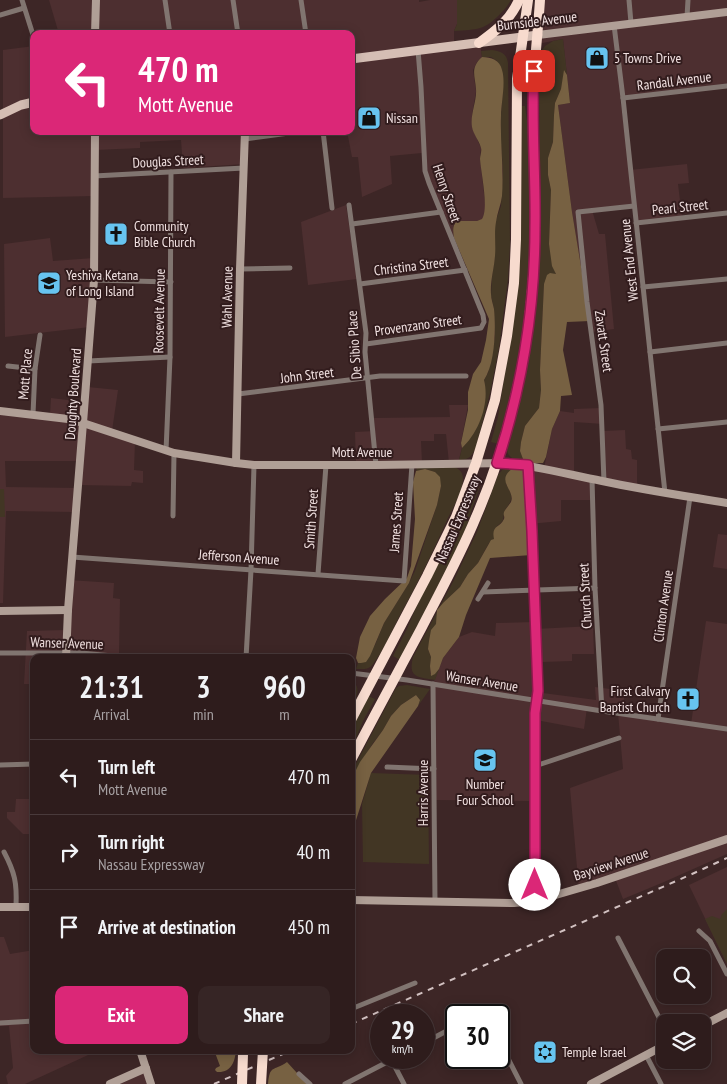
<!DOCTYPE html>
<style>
body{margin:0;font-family:"PT Sans Narrow",sans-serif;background:#362525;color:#f1f3f6;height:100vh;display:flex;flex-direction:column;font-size:19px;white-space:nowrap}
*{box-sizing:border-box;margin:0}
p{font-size:16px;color:#a7a1a3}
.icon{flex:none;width:28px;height:28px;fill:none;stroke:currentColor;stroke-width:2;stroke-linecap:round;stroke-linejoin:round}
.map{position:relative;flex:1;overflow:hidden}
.side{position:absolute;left:30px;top:654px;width:325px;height:400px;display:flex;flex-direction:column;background:#2e1c1c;border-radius:10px;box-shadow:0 2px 12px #0003,0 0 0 1px #493a3b}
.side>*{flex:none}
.guide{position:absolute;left:30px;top:30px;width:325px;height:105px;border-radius:10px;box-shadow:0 2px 12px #0003,0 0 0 1px #493a3b;background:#db2777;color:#fff;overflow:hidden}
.buttons{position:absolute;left:656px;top:949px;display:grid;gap:10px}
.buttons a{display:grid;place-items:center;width:55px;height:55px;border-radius:10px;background:#2e1c1c;box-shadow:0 2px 12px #0003,0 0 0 1px #493a3b;font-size:25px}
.speed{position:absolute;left:370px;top:1004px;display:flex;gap:10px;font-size:25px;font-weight:700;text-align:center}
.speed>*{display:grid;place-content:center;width:65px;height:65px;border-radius:50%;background:#2e1c1c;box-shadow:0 2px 12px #0003,0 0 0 1px #493a3b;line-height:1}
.speed small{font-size:12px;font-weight:400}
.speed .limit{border:2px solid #111;border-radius:8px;background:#fff;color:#111}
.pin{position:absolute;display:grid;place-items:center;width:42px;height:42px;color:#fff;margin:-21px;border-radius:10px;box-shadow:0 2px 8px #0006}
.me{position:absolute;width:55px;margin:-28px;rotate:0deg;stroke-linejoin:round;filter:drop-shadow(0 0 4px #0008)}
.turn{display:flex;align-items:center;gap:18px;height:105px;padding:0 25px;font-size:22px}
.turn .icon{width:65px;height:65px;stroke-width:2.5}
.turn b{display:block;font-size:35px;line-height:42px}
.eta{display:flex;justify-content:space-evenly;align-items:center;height:85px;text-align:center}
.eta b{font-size:30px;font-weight:600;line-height:35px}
.button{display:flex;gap:10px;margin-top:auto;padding:10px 25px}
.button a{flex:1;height:58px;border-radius:10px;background:#db2777;color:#fff;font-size:20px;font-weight:600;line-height:58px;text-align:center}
.button a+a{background:#362525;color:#f1f3f6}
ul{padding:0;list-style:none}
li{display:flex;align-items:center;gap:15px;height:75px;padding:0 25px;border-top:1px solid #493a3b}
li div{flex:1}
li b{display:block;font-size:19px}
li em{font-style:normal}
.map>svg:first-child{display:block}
.built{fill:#4d2f30}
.green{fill:#423624}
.forest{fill:#776142}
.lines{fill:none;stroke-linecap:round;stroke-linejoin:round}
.street{stroke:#817570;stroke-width:5}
.secondary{stroke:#b09f96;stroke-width:8}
.primary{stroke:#d5beb4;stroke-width:9}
.highway{stroke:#f7dbce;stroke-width:10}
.rail{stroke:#d1c0c0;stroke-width:2;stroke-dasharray:6 6;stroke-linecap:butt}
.highway-bridge{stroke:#f7dbce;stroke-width:10}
.route-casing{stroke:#8e194d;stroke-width:12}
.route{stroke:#db2777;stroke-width:9}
.labels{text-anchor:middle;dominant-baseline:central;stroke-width:4;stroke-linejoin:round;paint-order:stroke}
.street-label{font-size:14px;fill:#f1e1e1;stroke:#321c1d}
.poi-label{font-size:14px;fill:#f1e1e1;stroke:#321c1d;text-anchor:start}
</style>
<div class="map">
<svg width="727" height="1084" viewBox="0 0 727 1084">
<rect width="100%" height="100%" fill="#3d2626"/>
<g class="built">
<path d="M49,0H302L306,34H59Z"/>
<path d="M303,0H419V2L430,0H457V24L454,31V45L480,43L482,57L477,62L473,70L476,91L472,115V127L481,148L480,157L485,203V215L482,220L477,221H457L454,224L453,228L454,238L423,167L422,153L390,156L392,184L362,197L358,157H352L347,131H351V34H307Z"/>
<path d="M540,0H727V86L620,98L630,170L687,164L689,183L678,184L682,217L637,221L634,206L592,210L599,234H605L614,329L591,332L572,212L558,105L570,103L563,39L537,44Z"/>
<path d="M34,46V131H246L245,164L183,168L181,140L140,142V148L95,150L94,196L3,198V50Z"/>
<path d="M346,205L357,279L308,285L301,222Z"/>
<path d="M50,238L53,261L94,258L90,327L5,337L4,244Z"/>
<path d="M88,387L118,390L112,431L85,422Z"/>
<path d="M51,398L83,402L82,420L50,415Z"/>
<path d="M449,405H468L461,443L462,448L458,463H449L446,434H434V441H421L422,463L356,464L355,432L375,431L374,418L450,417Z"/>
<path d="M601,408L603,424L574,422V475L593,479V500H561V521L529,524L524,466L544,468L552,429L560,411L574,413V409Z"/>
<path d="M0,411L83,423L79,461H5L6,487L78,488L75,512L6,511L3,603H0Z"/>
<path d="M85,424L135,441L134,470L143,471V483L132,482L131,486L79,485Z"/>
<path d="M625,430L626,449L631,450L632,459L637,460V489L604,482L603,431Z"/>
<path d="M718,534L727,535V569L713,567Z"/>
<path d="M69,580L114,583L113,598L120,599L119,654L110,658H34V684H24L27,631L66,630Z"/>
<path d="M706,621L727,624V854L664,882L623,899L615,878L579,890L570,788L623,769L618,713L587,708L584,729L536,720L535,801L434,800L433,684L443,658L459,637L472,632L495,636L496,623L534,622L535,629L593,626L594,654H572V661L542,662L543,693L596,700L595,687L625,691L622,713L691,724Z"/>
<path d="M29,759H34V834H23L7,818V812H15L16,799H31Z"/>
<path d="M727,867V964L689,885Z"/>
<path d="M0,937H4L10,954L34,950V1050H99L25,1084H8L6,1076L13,1068L9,1026H0Z"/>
<path d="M144,1073L148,1084H120Z"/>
</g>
<g class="green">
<path d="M457,0H511C508,5 505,9 501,13C484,31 478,29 454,31L457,24Z"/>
<path d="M563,39L567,75L565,71L561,89L555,103L554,115L553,142L548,158V175L551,190L549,244L556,274L544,284L540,370L541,390L539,408L525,426L521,442L520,451L523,459L533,463C523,461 510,462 507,451L519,405L528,362L537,304L541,238L539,88L540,53L545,46L553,41Z"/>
<path d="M492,50C501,51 507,54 508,63L510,244L508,279L499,348L490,393L476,447C472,456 469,460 459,460L462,448L466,444L485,387L484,380L488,373L495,337L494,309L491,296L492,277L495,256V223L501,206L503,171L501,145V115L503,88L497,61L491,57H482L481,51Z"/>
<path d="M520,106H525L530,142L532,211L528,303L513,392L499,444L491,442L498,417L511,334Z"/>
<path d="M452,466C459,468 463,472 463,479C463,490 453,508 448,518C433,552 417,585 399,617C391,633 384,650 373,664C369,670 363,669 356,669L358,663H361L375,645L384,623L409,583L415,571L437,505L441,486L435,472L425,469L416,471L417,467Z"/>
<path d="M512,466L520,467L506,484C510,491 514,497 509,504C508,506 505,509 505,511C502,519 506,520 497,526L494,539L489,543L478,563L468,574L460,587L444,602L428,649L431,657L430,674H435L439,669L435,680C417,677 408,678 413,657L454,580L477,532L498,475L502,470Z"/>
<path d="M473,483L480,486L472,509L463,538L400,660L393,656L407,629L417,605Z"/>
<path d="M0,489H4L5,517H0Z"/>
<path d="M351,679C362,688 357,696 351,707Z"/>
<path d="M407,685L430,689L418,706L420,700L416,695L401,705L391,716L383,730L373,743L351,780V773L396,688L399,686Z"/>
<path d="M368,696L375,699L363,721L351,750V728Z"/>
<path d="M371,773L428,775L429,864L363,862L362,804Z"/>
<path d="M727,909V964L705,919L712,916L720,919L722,914Z"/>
</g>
<g class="forest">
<path d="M482,57C491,57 500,60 502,70C506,82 501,104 501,116C500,143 504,169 502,196C501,205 497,213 496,222C494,233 496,245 495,256C494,269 490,282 491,294C491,299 493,304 494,309C496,329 495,364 484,380C490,403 479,432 462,448L461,443L468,410V392L473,374L481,362L486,340L489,319L454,238C453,231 452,226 457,221H477L482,219C489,209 481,173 480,159C480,156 482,151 481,148C479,140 473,134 472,127C470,114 477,101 476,89C475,75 470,68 482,57Z"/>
<path d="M564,70L567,75L570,103L558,105L572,212L590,321L567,322L563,350L572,395L561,396L560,411L552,429L546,457L543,463H533L523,459L520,451L521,442L525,426L539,408L541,390L540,370L544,284L547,275L550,273L556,274L552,266L549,244L551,190L548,175V158L553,142L554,115L555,103L561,89Z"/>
<path d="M515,467L523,468L525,472L531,555L490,558L466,615L459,637L443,658L439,669L435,674L431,676L430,666L431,657L428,649L429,641L431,630L436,624L437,610L444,602L460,587L468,574L478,563L491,540L494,539C491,525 500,528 504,519C505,516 503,516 504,512C506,508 509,505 511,502C516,490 493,480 515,467Z"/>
<path d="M425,469L435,472L440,477L441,486L437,505L409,583L384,623L370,656L366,662L361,663H358L356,658L360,637L370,616L385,599L407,578L411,566L415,519L413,482L416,471Z"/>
<path d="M416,695L420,700L418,706L371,773L351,836V780L360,762L383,730L391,716L401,705Z"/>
<path d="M214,1050H236C235,1062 231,1073 217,1072L215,1070L216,1068L220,1066Z"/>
<path d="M287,1062L307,1084H268C270,1064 273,1072 287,1062Z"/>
</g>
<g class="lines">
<g class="street">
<path d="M22,0L34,38"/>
<path d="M165,0L170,34"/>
<path d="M233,0L238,34"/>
<path d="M301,0L306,34"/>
<path d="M629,0L631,23"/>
<path d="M0,15L24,8"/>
<path d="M687,17L688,0"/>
<path d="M614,25L623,98L665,493"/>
<path d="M623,98L727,86"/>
<path d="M323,131L332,208"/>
<path d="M245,139L304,131"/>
<path d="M94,176L244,168"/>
<path d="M349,205L366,333L365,352L376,465"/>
<path d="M636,223L727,213"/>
<path d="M352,224L441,212"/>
<path d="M240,269L290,268"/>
<path d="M94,280L171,282"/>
<path d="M360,284L465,270"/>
<path d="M643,287L727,279"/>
<path d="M366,344L481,328L484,322L483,315L429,183L425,171L421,87L418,50"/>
<path d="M650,352L727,343"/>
<path d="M88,361L170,357"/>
<path d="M8,366L35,369"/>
<path d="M238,394L380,376H466"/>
<path d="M33,414L35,369L40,335"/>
<path d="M658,429L727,422"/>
<path d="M166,451L170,357L171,172"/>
<path d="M528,465L532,531L538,691L535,713V901"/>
<path d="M592,479L595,588L602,711"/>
<path d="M604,482L601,405L587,302L578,212L634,206"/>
<path d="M173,516L174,453"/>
<path d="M72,557L404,581L412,464"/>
<path d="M318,574L326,465"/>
<path d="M483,592L595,588"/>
<path d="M478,599L488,583"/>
<path d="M0,653H81L134,658"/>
<path d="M246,658L251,570L254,465"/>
<path d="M351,673L407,680L602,711L727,729"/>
<path d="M433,684L435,902"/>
<path d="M658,719L690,497"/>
<path d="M0,765L34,764"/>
<path d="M535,766L619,738"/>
<path d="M387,767L434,769"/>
<path d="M4,852C15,873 17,883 16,906"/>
<path d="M699,931L710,941L727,974"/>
<path d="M618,938L665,1029"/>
<path d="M351,1009L415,983"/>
<path d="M479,1015L484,1012L485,1015"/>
<path d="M0,1023L34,1021"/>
<path d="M499,1041L521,1084"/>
<path d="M424,1043L456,1026"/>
<path d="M646,1055L661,1084"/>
<path d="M391,1059L404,1084"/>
<path d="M299,1074L310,1084"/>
<path d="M345,1084L395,1058"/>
</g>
<g class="secondary">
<path d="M95,34L96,0"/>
<path d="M538,35L727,12"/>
<path d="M0,411L68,419L83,423L174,453L236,463L254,465H376L508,463C540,467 571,475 602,481C644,490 685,496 727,503"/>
<path d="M236,463L240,269L245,131"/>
<path d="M0,611L68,610"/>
<path d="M66,658L68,610L83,423L94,280L95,131"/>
<path d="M351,900L514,903L535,901L597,883L727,839"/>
<path d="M0,907H34"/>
<path d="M702,1026L727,1013"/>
<path d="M140,1050L151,1084"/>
<path d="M110,1084L146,1068"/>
<path d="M591,1084L665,1045"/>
</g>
<g class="primary">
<path d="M351,59L538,35"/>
<path d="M0,115L21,105L34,102"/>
</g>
<g class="highway">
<path d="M479,43C497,30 510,20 519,0"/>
<path d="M351,720L427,576L456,517L476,463L495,400L507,336L514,283L516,239L517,79L528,0"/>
<path d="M351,760C374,716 398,672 421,629C440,592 460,556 476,517C500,462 516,403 526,344C531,306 535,267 535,228C536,184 533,140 533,96C534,64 538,32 540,0"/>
</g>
<g class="rail">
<path d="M351,1024L692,874L727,858"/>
<path d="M214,1084L292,1050"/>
</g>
<g class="highway-bridge">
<path d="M242,1084L243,1054"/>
<path d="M261,1084L263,1050"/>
</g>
</g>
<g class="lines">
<g class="route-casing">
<path id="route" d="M534,71C531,123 536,175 535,227C535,307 522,387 497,463L528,465L532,531L538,691L535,713V885"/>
</g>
<use href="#route" class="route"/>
</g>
<defs>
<g id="shop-square" transform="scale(1.25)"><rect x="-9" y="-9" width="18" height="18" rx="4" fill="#67c4f0" stroke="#321c1d"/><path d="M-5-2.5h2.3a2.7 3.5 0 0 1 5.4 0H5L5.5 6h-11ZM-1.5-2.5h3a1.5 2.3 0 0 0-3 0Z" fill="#111"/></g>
<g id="church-square" transform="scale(1.25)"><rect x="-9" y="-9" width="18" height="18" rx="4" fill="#67c4f0" stroke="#321c1d"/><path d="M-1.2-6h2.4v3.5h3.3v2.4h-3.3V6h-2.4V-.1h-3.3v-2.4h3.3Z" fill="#111"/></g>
<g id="school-square" transform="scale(1.25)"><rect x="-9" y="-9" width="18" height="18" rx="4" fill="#67c4f0" stroke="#321c1d"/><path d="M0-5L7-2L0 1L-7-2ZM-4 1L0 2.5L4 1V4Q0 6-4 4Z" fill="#111"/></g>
<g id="synagogue-square" transform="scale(1.25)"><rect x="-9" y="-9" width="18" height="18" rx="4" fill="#67c4f0" stroke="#321c1d"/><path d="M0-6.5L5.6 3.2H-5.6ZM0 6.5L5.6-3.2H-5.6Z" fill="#111"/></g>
</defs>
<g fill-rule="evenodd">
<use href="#shop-square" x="597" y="58"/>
<use href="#shop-square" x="369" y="118"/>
<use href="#church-square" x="116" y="234"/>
<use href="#school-square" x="49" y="283"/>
<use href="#church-square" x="688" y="699"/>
<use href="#school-square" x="485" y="760"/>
<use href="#synagogue-square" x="545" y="1052"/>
</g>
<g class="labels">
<g class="street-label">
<text transform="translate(537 21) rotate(-7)">Burnside Avenue</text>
<text transform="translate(674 81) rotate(-7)">Randall Avenue</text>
<text transform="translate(168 161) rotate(-3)">Douglas Street</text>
<text transform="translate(447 193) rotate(71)">Henry Street</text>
<text transform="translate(680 207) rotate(-6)">Pearl Street</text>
<text transform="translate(629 260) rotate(-96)">West End Avenue</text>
<text transform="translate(411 266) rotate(-7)">Christina Street</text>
<text transform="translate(227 297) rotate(-89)">Wahl Avenue</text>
<text transform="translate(159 311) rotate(-89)">Roosevelt Avenue</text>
<text transform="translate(418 325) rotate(-8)">Provenzano Street</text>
<text transform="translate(604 341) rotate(82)">Zavatt Street</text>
<text transform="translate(354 345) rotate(-94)">De Sibio Place</text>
<text transform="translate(25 374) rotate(-85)">Mott Place</text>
<text transform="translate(307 375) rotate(-7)">John Street</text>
<text transform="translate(73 394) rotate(-86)">Doughty Boulevard</text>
<text x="362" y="452">Mott Avenue</text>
<text transform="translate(311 519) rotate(-86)">Smith Street</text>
<text transform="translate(458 519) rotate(-67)">Nassau Expressway</text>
<text transform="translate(396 522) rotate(-86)">James Street</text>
<text transform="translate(239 557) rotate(4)">Jefferson Avenue</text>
<text transform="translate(585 596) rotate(-93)">Church Street</text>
<text transform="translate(663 606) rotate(-82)">Clinton Avenue</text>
<text transform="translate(67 643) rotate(2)">Wanser Avenue</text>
<text transform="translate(482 681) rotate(9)">Wanser Avenue</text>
<text transform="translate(423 793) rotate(-90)">Harris Avenue</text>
<text transform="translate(611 864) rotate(-18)">Bayview Avenue</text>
</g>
<g class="poi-label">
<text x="614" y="58">5 Towns Drive</text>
<text x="386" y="118">Nissan</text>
<text x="134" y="226">Community<tspan x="134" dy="16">Bible Church</tspan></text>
<text x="66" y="275">Yeshiva Ketana<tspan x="66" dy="16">of Long Island</tspan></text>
<text x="670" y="691" text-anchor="end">First Calvary<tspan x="670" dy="16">Baptist Church</tspan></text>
<text x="485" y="784" text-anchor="middle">Number<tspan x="485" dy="16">Four School</tspan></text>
<text x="562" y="1052">Temple Israel</text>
</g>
</g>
</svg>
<div class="buttons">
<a><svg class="icon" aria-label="search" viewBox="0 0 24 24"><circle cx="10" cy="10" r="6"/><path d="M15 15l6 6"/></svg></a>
<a><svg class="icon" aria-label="layers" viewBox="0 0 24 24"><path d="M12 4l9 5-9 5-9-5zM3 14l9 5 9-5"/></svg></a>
</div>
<div class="speed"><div>29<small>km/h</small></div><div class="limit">30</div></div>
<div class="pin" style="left:534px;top:71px;background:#d93025"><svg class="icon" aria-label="arrive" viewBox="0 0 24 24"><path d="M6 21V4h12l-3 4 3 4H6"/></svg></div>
<svg class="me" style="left:535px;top:885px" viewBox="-20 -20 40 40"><circle r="19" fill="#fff"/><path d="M0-13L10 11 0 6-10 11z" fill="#db2777"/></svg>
<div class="guide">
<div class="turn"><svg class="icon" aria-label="left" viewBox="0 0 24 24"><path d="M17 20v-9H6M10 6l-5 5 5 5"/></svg><div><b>470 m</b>Mott Avenue</div></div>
</div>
<section class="side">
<div class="eta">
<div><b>21:31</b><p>Arrival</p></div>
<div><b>3</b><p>min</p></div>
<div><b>960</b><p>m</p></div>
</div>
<ul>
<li><svg class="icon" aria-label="left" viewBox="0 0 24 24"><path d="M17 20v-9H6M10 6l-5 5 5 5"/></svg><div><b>Turn left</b><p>Mott Avenue</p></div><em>470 m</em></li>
<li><svg class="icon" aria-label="right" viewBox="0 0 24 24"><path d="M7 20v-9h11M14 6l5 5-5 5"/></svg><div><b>Turn right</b><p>Nassau Expressway</p></div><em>40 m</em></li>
<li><svg class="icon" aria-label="arrive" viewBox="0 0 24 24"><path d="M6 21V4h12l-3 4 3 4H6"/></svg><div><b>Arrive at destination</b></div><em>450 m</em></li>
</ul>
<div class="button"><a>Exit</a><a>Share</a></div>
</section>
</div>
